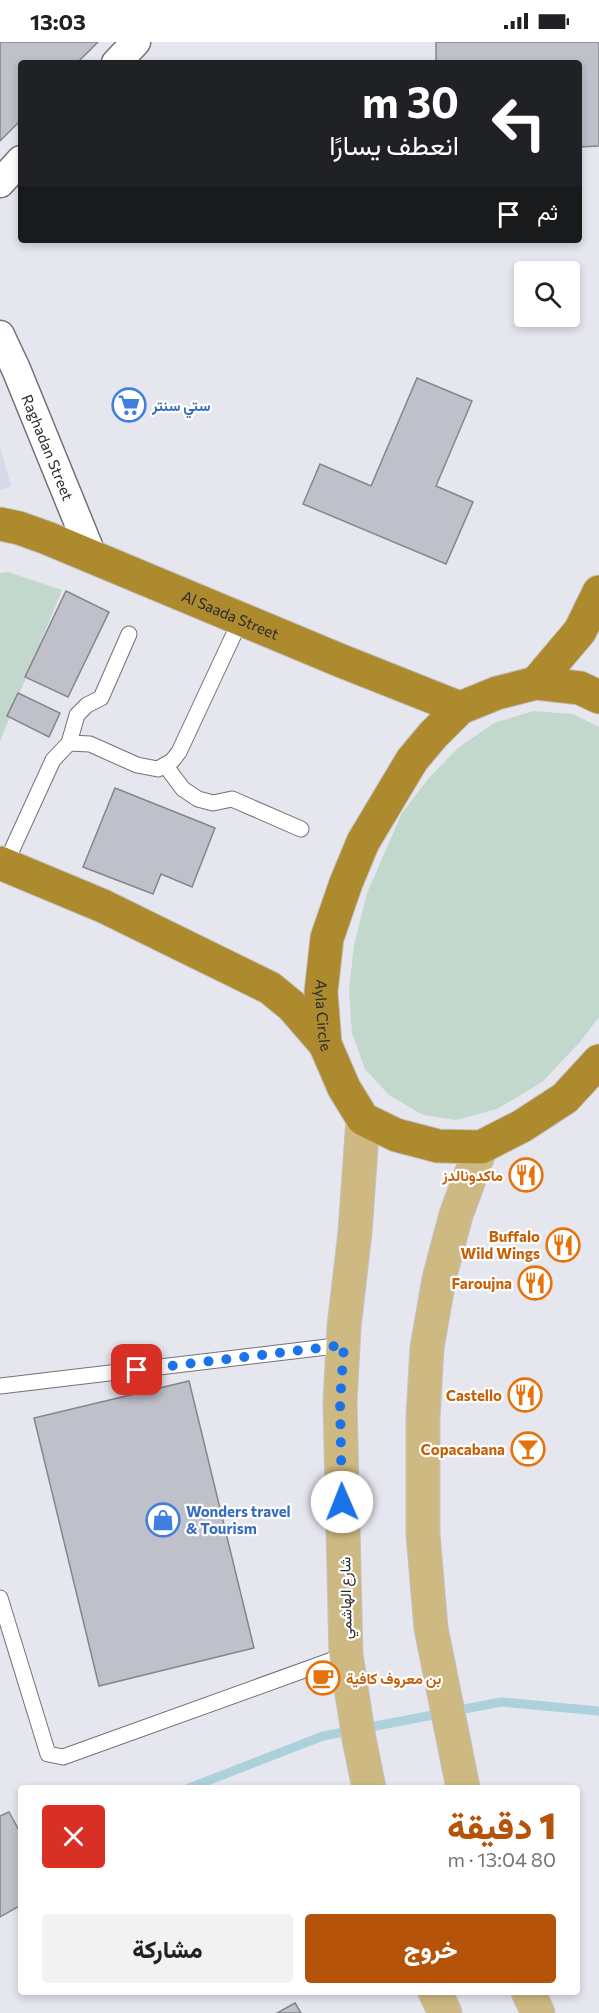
<!DOCTYPE html>
<html lang="ar">
<meta charset="utf-8">
<style>
body{margin:0;font-family:Commissioner,Vazirmatn,sans-serif;background:#f2f2f2;color:#202124;direction:rtl;height:100vh;display:flex;flex-direction:column;font-size:22px;white-space:nowrap}
*{box-sizing:border-box;margin:0}
p{font-size:20px;color:#757577}
.icon{flex:none;width:33px;height:33px;fill:none;stroke:currentColor;stroke-width:2;stroke-linecap:round;stroke-linejoin:round}
.map{position:relative;flex:1;overflow:hidden;direction:ltr}
.sheet{position:absolute;left:18px;top:1743px;width:562px;height:210px;display:flex;flex-direction:column;background:#fff;border-radius:6px;box-shadow:0 3px 9px #0003;direction:rtl}
.sheet>*{flex:none}
.top-card{position:absolute;left:18px;top:18px;width:564px;height:183px;border-radius:6px;box-shadow:0 3px 9px #0003;direction:rtl;background:#202124;color:#fff;overflow:hidden}
.tools{position:absolute;left:514px;top:219px;display:grid;gap:12px}
.tools a{display:grid;place-items:center;width:66px;height:66px;border-radius:6px;background:#fff;box-shadow:0 3px 9px #0003;font-size:30px}
.pin{position:absolute;display:grid;place-items:center;width:51px;height:51px;color:#fff;margin:-26px;border-radius:12px;box-shadow:0 3px 9px #0006}
.me{position:absolute;width:66px;margin:-33px;rotate:359deg;stroke-linejoin:round;filter:drop-shadow(0 0 4px #0008)}
.turn{display:flex;align-items:center;gap:21px;height:126px;padding:0 24px;font-size:27px}
.turn .icon{width:78px;height:78px;stroke-width:2.5}
.turn b{display:block;font-size:42px;line-height:51px}
.then{display:flex;align-items:center;height:57px;padding:0 24px;background:#0003;gap:12px;font-size:22px}
.round{display:grid;place-items:center;flex:none;width:63px;height:63px;border-radius:6px;background:#f2f2f2}
.head{display:flex;align-items:center;justify-content:space-between;height:102px;padding:0 24px}
h1{font-size:36px;font-weight:800;line-height:45px;color:#b45309}
.action{display:flex;gap:12px;margin-top:auto;padding:12px 24px}
.action a{flex:1;height:69px;border-radius:6px;background:#b45309;color:#fff;font-size:24px;font-weight:800;line-height:69px;text-align:center}
.action a+a{background:#f2f2f2;color:#202124}
.status{display:flex;justify-content:space-between;align-items:center;height:42px;padding:0 30px;background:#fff;direction:ltr}
.status svg{height:16px;fill:currentColor}
.map>svg:first-child{display:block}
.built{fill:#d7d9e9}
.green{fill:#c2d8cc}
.lines{fill:none;stroke-linecap:round;stroke-linejoin:round}
.stream{stroke:#acd1dc;stroke-width:9}
.building{fill:#bfc0c9;stroke:#84858d;stroke-width:1.5}
.lane-casing{stroke:#717279;stroke-width:17}
.street-casing{stroke:#717279;stroke-width:31}
.primary-casing{stroke:#c3c3c4;stroke-width:35}
.highway-casing{stroke:#c3c3c4;stroke-width:35}
.lane{stroke:#fff;stroke-width:15}
.street{stroke:#fff;stroke-width:28}
.primary{stroke:#ceb982;stroke-width:33}
.highway{stroke:#ad8a2e;stroke-width:33}
.route{stroke:#1a73e8;stroke-width:10;stroke-dasharray:0 18}
.labels{text-anchor:middle;dominant-baseline:central;stroke-width:4.5;stroke-linejoin:round;paint-order:stroke}
.shop-label{font-size:15px;font-weight:bold;fill:#366cbe;stroke:#fff;text-anchor:start}
.street-label{font-size:15px;fill:#2a2a2d;stroke:#fff}
.food-label{font-size:15px;font-weight:bold;fill:#c56008;stroke:#fff;text-anchor:end}
</style>
<div class="status"><b>13:03</b><svg viewBox="0 0 49 12"><path d="M0 12V9h3v3zM5 12V6h3v6zM10 12V3h3v9zM15 12V0h3v12zM26 1h20v11H26zM47 4h2v5h-2z"/></svg></div>
<div class="map">
<svg width="599" height="1971" viewBox="0 0 599 1971">
<rect width="100%" height="100%" fill="#e5e6ee"/>
<path class="built" d="M0,405L11,444L0,448Z"/>
<g class="green">
<path d="M8,530L62,548L0,699V531Z"/>
<path d="M533,669L573,672L599,685V975L580,1000L542,1040L497,1067L456,1078L423,1073L389,1053L365,1027L352,991L349,949L354,903L367,851L402,771L429,736L458,706L494,681Z"/>
</g>
<g class="lines">
<path class="stream" d="M189,1746L323,1694L501,1660L599,1669"/>
</g>
<g class="building">
<path d="M0,0H98L77,21H21V78L0,99Z"/>
<path d="M436,0H599V104L579,105V21H436Z"/>
<path d="M417,336L472,359L436,444L473,460L446,522L303,462L320,422L371,444Z"/>
<path d="M66,549L109,570L68,655L25,635Z"/>
<path d="M18,651L60,671L49,695L7,674Z"/>
<path d="M115,746L215,786L192,845L161,832L153,852L83,825Z"/>
<path d="M189,1339L254,1606L99,1644L34,1376Z"/>
<path d="M9,1770L21,1792V1863L0,1875V1774Z"/>
<path d="M295,1961L301,1971H277Z"/>
</g>
<g class="lines">
<g class="lane-casing">
<g id="lane">
<path d="M69,701L77,673L87,663L101,656L129,592"/>
<path d="M165,723L183,747L198,757L213,761L232,757L301,787"/>
<path d="M5,823L53,718L69,701L90,702L137,723L158,727L172,719L179,710L241,577"/>
<path d="M0,1344L344,1303"/>
<path d="M0,1556L48,1712L63,1715L346,1613"/>
</g>
</g>
<g class="street-casing">
<g id="street">
<path d="M116,21L136,0"/>
<path d="M0,141L21,118"/>
<path id="s1" d="M0,293L16,327L93,516"/>
</g>
</g>
<g class="primary-casing">
<g id="primary">
<path d="M363,1077L355,1190L344,1285L340,1360L346,1613L359,1697L369,1746"/>
<path d="M463,1746L431,1586L423,1492V1375L427,1306L439,1237L456,1173L481,1105"/>
<path d="M435,1950L445,1971"/>
<path d="M528,1950L538,1971"/>
</g>
</g>
<g class="highway-casing">
<g id="highway">
<path id="s2" d="M0,482L19,486L47,496L339,618L460,666"/>
<path d="M536,641L580,589L599,550"/>
<path id="s3" d="M599,655L580,646L536,641L497,651L460,666L433,693L412,718L363,800L346,841L327,896L321,950L325,1002L344,1046L363,1077L396,1093L438,1104L481,1105L522,1084L565,1056L599,1019"/>
<path d="M0,821L103,864L270,946L292,964L325,1002"/>
</g>
</g>
<use href="#lane" class="lane"/>
<use href="#street" class="street"/>
<use href="#primary" class="primary"/>
<use href="#highway" class="highway"/>
</g>
<g class="lines">
<path class="route" d="M137,1328L344,1303L340,1360L342,1460"/>
</g>
<defs>
<g id="supermarket-ring" transform="scale(1.725)"><circle r="9.5" fill="#fff" stroke="#3f7fe0" stroke-width="1.5"/><path d="M-6-5.5h2.5l.6 2H6L4.5 2H-2.5L-4.4-4H-6ZM-1.5 3.2a1.3 1.3 0 1 0 .1 0ZM3 3.2a1.3 1.3 0 1 0 .1 0Z" fill="#3f7fe0"/></g>
<g id="restaurant-ring" transform="scale(1.725)"><circle r="9.5" fill="#fff" stroke="#e8710a" stroke-width="1.5"/><path d="M-5-6h1v4h1v-4h1v4h1v-4h1v5L-1.5 .5V6h-2V.5L-5-1ZM5-6V6H3V1.5H1.5Q1.5-4 5-6Z" fill="#e8710a"/></g>
<g id="bar-ring" transform="scale(1.725)"><circle r="9.5" fill="#fff" stroke="#e8710a" stroke-width="1.5"/><path d="M-6-5H6L.8 .8V4.5H3.5V6h-7V4.5H-.8V.8Z" fill="#e8710a"/></g>
<g id="shop-ring" transform="scale(1.725)"><circle r="9.5" fill="#fff" stroke="#3f7fe0" stroke-width="1.5"/><path d="M-5-2.5h2.3a2.7 3.5 0 0 1 5.4 0H5L5.5 6h-11ZM-1.5-2.5h3a1.5 2.3 0 0 0-3 0Z" fill="#3f7fe0"/></g>
<g id="cafe-ring" transform="scale(1.725)"><circle r="9.5" fill="#fff" stroke="#e8710a" stroke-width="1.5"/><path d="M-5.5-4.5H6V0H3Q3 3.5 0 3.5H-2.5Q-5.5 3.5-5.5 0ZM3-3.2v2h1.7v-2ZM-6 4.5H4V6H-6Z" fill="#e8710a"/></g>
</defs>
<g fill-rule="evenodd">
<use href="#supermarket-ring" x="129" y="363"/>
<use href="#restaurant-ring" x="526" y="1133"/>
<use href="#restaurant-ring" x="563" y="1203"/>
<use href="#restaurant-ring" x="535" y="1241"/>
<use href="#restaurant-ring" x="525" y="1353"/>
<use href="#bar-ring" x="528" y="1407"/>
<use href="#shop-ring" x="163" y="1478"/>
<use href="#cafe-ring" x="323" y="1636"/>
</g>
<g class="labels">
<g class="shop-label">
<text x="152" y="363">ستي سنتر</text>
<text x="186" y="1469">Wonders travel<tspan x="186" dy="17">&amp; Tourism</tspan></text>
</g>
<g class="street-label">
<text stroke="none"><textPath href="#s1" startOffset="122">Raghadan Street</textPath></text>
<text stroke="none"><textPath href="#s2" startOffset="248">Al Saada Street</textPath></text>
<text stroke="none"><textPath href="#s3" startOffset="492">Ayla Circle</textPath></text>
<text transform="translate(345 1556) rotate(-91)">شارع الهاشمي</text>
</g>
<g class="food-label">
<text x="503" y="1133">ماكدونالدز</text>
<text x="540" y="1194">Buffalo<tspan x="540" dy="17">Wild Wings</tspan></text>
<text x="512" y="1241">Faroujna</text>
<text x="502" y="1353">Castello</text>
<text x="505" y="1407">Copacabana</text>
<text x="346" y="1636" text-anchor="start">بن معروف كافية</text>
</g>
</g>
</svg>
<div class="tools">
<a><svg class="icon" aria-label="search" viewBox="0 0 24 24"><circle cx="10" cy="10" r="6"/><path d="M15 15l6 6"/></svg></a>
</div>
<div class="pin" style="left:137px;top:1328px;background:#d93025"><svg class="icon" aria-label="arrive" viewBox="0 0 24 24"><path d="M6 21V4h12l-3 4 3 4H6"/></svg></div>
<svg class="me" style="left:342px;top:1460px" viewBox="-20 -20 40 40"><circle r="19" fill="#fff"/><path d="M0-13L10 11 0 6-10 11z" fill="#1a73e8"/></svg>
<div class="top-card">
<div class="turn"><svg class="icon" aria-label="left" viewBox="0 0 24 24"><path d="M17 20v-9H6M10 6l-5 5 5 5"/></svg><div><b>30 m</b>انعطف يسارًا</div></div>
<div class="then">ثم<svg class="icon" aria-label="arrive" viewBox="0 0 24 24"><path d="M6 21V4h12l-3 4 3 4H6"/></svg></div>
</div>
<section class="sheet">
<div class="head"><div><h1>1 دقيقة</h1><p>80 m · 13:04</p></div><a class="round" style="background:#d93025;color:#fff"><svg class="icon" aria-label="close" viewBox="0 0 24 24"><path d="M6 6l12 12M18 6L6 18"/></svg></a></div>
<div class="action"><a>خروج</a><a>مشاركة</a></div>
</section>
</div>
